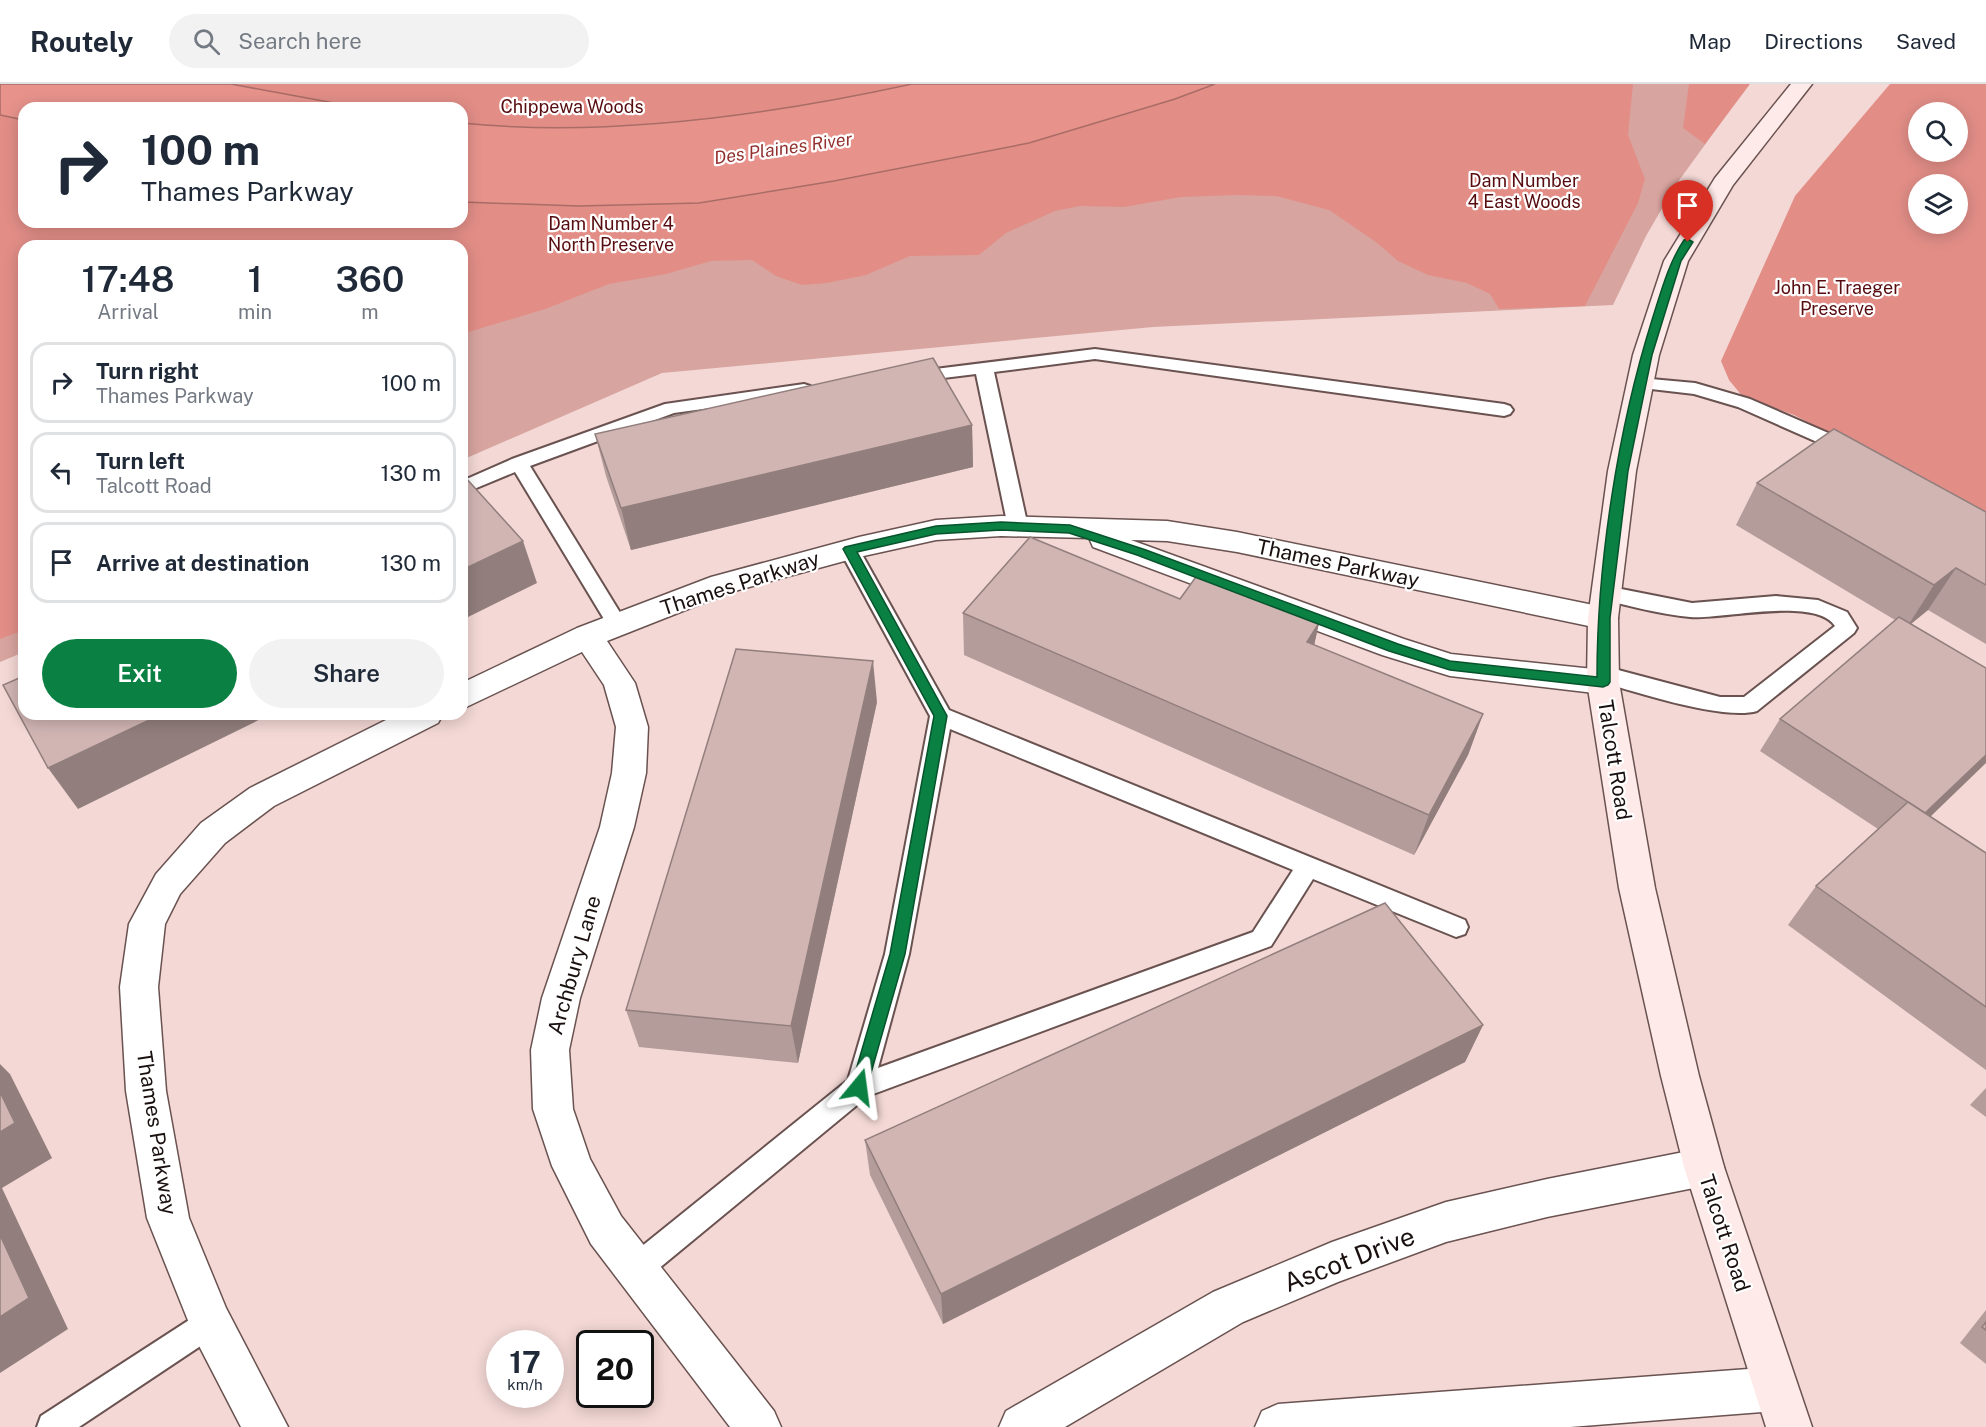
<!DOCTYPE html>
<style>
body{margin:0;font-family:"Public Sans",sans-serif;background:#f2f2f3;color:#1f2937;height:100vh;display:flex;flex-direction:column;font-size:22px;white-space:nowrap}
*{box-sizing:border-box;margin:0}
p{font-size:20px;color:#747a83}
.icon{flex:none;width:33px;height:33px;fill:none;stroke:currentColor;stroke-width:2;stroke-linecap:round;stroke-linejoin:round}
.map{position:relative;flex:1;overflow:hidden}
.side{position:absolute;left:18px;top:156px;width:450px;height:480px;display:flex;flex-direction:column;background:#fff;border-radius:18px;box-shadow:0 3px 15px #0003}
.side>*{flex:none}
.top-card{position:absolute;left:18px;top:18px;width:450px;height:126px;border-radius:18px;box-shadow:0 3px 15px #0003;background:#fff;color:#1f2937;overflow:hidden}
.buttons{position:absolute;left:1908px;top:18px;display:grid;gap:12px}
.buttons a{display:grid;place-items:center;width:60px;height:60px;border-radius:50%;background:#fff;box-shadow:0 3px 15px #0003;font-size:30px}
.speed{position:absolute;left:486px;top:1246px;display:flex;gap:12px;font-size:30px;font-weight:700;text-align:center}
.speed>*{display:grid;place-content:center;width:78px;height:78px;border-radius:50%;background:#fff;box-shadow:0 3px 15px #0003;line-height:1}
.speed small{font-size:15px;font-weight:400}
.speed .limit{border:3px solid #111;border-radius:9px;background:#fff;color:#111}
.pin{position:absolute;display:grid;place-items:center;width:51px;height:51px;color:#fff;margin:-62px -26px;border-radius:50% 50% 50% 0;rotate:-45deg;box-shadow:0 0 6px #0007}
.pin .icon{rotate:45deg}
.me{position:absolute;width:66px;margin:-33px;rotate:16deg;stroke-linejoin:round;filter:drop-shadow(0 0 4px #0008)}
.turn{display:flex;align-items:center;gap:21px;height:126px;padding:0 24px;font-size:27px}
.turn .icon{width:78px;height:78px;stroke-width:2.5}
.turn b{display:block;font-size:42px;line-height:51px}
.eta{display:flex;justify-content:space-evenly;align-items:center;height:102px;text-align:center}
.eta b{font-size:36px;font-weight:600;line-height:42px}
.button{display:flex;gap:12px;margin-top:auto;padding:12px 24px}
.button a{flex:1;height:69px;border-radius:36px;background:#0b8043;color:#fff;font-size:24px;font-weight:600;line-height:69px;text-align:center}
.button a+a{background:#f2f2f3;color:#1f2937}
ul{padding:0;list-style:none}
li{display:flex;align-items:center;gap:18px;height:81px;margin:0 12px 9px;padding:0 12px;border:3px solid #e0e1e3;border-radius:18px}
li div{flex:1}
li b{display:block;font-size:22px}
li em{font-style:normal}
header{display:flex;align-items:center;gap:36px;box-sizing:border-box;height:84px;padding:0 30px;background:#fff;border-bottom:2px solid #e0e1e3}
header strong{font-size:28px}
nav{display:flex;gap:33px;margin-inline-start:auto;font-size:21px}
.search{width:420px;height:54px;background:#f2f2f3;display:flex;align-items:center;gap:15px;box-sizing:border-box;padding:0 21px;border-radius:33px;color:#747a83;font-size:22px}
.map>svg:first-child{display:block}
.green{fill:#d8a49f;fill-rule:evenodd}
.forest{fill:#e28e87;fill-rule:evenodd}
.water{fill:#e7938c;stroke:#a96c66;stroke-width:1.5}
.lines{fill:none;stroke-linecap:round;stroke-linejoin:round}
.lane-casing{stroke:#695250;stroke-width:4}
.street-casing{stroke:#695250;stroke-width:3}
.secondary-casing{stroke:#695250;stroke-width:3}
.lane{fill:#fff;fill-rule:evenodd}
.street{fill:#fff;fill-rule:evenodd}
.secondary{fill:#feeae8;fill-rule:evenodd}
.wall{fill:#b39c9a}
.shaded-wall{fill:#927f7d}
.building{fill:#d0b5b3;stroke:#927f7d;stroke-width:1.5}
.route{fill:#0b8043;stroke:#07532c;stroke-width:1.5}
.labels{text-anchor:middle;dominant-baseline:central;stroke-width:4.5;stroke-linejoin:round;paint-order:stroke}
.far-park-label{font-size:18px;fill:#570c0f;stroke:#fff}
.far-water-label{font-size:18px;font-style:italic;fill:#93312f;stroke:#fff}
.street-label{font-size:21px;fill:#19100f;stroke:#fff}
.near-street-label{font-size:26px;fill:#19100f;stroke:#fff}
</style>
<header>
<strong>Routely</strong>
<div class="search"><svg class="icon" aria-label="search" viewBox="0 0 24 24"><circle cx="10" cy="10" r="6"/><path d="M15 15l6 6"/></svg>Search here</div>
<nav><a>Map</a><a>Directions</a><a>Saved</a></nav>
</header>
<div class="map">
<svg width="1986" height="1343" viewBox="0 0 1986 1343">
<rect width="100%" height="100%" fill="#f3d8d5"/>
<path class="green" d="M0,0H1749L1675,102L1646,152L1613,221L1153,243L662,289L462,376V162H24V568L0,578ZM24,24H462V138H24Z"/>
<g class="forest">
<path d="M231,0H912C770,31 607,54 462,39V24H361Z"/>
<path d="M1215,0H1633L1628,51L1645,95L1638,119L1585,222L1499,225L1490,210L1467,199L1428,191L1398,177L1376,158L1329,126L1276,112L1236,111L1181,113L1124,123L1080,122L1055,127L1006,149L979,171L910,172L866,191L827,199L802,201L776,192L752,176L711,177L666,190L609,200L545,225L462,250V162H24V546L0,555V31L24,36V138H462V118L579,122L699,119L834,97L1029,59L1175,15Z"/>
<path d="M1689,0H1750L1705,60L1683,44Z"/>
<path d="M1890,0H1986V432L1794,331L1743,313L1729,296L1721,277L1795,112ZM1918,28H1958V68H1918ZM1918,100H1958V140H1918Z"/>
</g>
<g class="water">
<path d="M0,0H231L361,24H24V36L0,31Z"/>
<path d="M912,0H1215L1175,15L1029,59L834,97L699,119L579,122L462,118V39C607,54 770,31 912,0Z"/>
</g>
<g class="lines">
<g class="lane-casing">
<g id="lane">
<path d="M1095,265L1504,320L1510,322L1513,326L1510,330L1504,332L1095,275L994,288L1028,443L1025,448L1018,450L1011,448L1008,443L976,290L911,298L905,297L902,293L905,289L911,288Z"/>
<path d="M1640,294L1695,299L1750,315L1856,361L1858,365L1856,369H1842L1738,323L1694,310L1634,303L1631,299L1634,295Z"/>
<path d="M804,300L810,302L813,306L810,310L674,329L530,382L627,540L624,545L617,547L610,545L515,388L462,410V397L512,375L665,320Z"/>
<path d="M849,458L856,460L859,465L949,626L1465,836L1468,843L1465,850L1456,853L1313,795L1271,862L868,1012L646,1195L636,1199L626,1195L622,1185L626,1175L848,996L885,870L930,632L839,465L842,460ZM950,645L1293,786L1253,848L878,984L909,870Z"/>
<path d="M1606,502L1692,519L1776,512L1818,516L1847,528L1857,544L1854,549L1757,627C1723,637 1632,607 1595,596L1592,590L1595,584L1603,582L1720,613H1744L1835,542C1816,512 1721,536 1690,533C1660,530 1628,522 1599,514L1596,509L1599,504Z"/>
<path d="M210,1224L220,1229L225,1239L220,1249L79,1343H37L41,1332L200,1229Z"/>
</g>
</g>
<g class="street-casing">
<g id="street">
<path d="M1001,432L1167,437L1237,448L1603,523L1614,526L1618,534L1614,542L1603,545L1237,468L1167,457L1131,456L1404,555L1451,570L1603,586L1614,590L1619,598L1614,606L1603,610L1450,592L1382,571L1093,463L1089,454L1001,452L936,456L859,473L731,508L607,557L635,599L648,643L646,689L634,743L580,914L569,966L573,1025L590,1075L621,1132L774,1327L781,1343H730L591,1160L552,1082L533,1025L531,966L542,914L600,743L612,689L616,643L604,601L582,568L462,625V599L577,544L711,493L859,453L936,436Z"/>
<path d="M398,630H443L438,639L274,722L225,759L180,810L165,840L158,903L166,1007L189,1134L226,1224L288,1343H241L195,1254L147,1134L126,1007L120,903L129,840L156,790L201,739L250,704Z"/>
<path d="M1704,1064L1718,1070L1724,1083L1718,1096L1704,1102L1547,1133L1446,1158L1338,1198L1243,1238L1065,1343H999L1006,1327L1213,1208L1332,1158L1446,1118L1547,1095Z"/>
<path d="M1775,1283L1791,1289L1797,1305L1791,1321L1775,1327L1570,1343H1255L1262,1327L1278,1320Z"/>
</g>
</g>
<g class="secondary-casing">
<path id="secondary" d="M1791,0H1812L1733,101L1688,177L1659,271L1636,387L1618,534L1619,598L1655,804L1699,992L1724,1083L1812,1343H1766L1684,1083L1661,992L1619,804L1587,598L1588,534L1608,387L1633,271L1664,177L1715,94Z"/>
</g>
<use href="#lane" class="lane"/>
<use href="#street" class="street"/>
<use href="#secondary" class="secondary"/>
</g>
<g class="wall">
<path d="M972,341L973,383L631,466L606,392L595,350Z"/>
<path d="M1757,399L1986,428V560L1928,526L1911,540L1930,733L1986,769V986L1788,841L1816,802L1878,745L1760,667L1780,635L1895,536L1736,441Z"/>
<path d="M1180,515L1319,539L1314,561L1483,630L1468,671L1414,771L964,571L963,529Z"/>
<path d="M877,618L798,979L639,963L626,926Z"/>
<path d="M1483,941L1465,978L943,1240L870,1091L865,1056Z"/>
<path d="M1986,1004V1033L1970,1021Z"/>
<path d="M1986,1226V1280L1960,1259Z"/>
</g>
<g class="shaded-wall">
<path d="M972,341L973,383L631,466L621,424Z"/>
<path d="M523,457L537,499L462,536V486Z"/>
<path d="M1956,484L1928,526L1907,543L1934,501Z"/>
<path d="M1319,539L1310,580L1307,558Z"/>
<path d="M873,577L877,618L798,979L791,942Z"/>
<path d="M162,630H271L78,725L48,684Z"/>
<path d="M1483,630L1468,671L1414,771L1429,731Z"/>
<path d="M1986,671V679L1901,761L1925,729Z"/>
<path d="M1483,941L1465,978L943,1240L941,1210Z"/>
<path d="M0,980L10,990L52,1074L2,1104L68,1245L0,1289Z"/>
</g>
<g class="building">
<path d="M933,274L972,341L621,424L595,350Z"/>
<path d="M1834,345L1986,428V501L1956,484L1934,501L1757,399Z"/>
<path d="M465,393L523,457L462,486V394Z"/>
<path d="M1030,453L1180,515L1198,490L1319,539L1307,558L1483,630L1429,731L963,529Z"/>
<path d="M1899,533L1986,584V671L1925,729L1780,635Z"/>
<path d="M736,565L873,577L791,942L626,926Z"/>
<path d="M24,592V630H162L48,684L3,601Z"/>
<path d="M1908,718L1986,769V923L1816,802Z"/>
<path d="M1385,819L1483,941L941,1210L865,1056Z"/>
<path d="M0,1008L15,1039L0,1048Z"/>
<path d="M0,1151L29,1214L0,1233Z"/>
<path d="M1986,1238V1246L1982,1243Z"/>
</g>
<path class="route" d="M1688,155L1693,158L1681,177L1652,271L1628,387L1610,534V598L1608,601L1603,603L1450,586L1389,567L1137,471L1069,449L1001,446L936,450L857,468L947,632L905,870L867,1003L865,1008L859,1010L854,1008L851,1003L890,870L934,632L843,465L845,463L936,442L1001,438L1070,441L1146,466L1398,560L1450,577L1597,593C1597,479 1618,344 1652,236C1661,208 1668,180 1684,156Z"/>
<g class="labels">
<g class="far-park-label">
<text x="572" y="22">Chippewa Woods</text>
<text x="1524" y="96">Dam Number<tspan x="1524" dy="21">4 East Woods</tspan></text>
<text x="611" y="139">Dam Number 4<tspan x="611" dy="21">North Preserve</tspan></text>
<text x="1837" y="203">John E. Traeger<tspan x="1837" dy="21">Preserve</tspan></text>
</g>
<g class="far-water-label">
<text transform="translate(783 64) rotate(-8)">Des Plaines River</text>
</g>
<g class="street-label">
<text transform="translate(1338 479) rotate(12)">Thames Parkway</text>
<text transform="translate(740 499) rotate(-18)">Thames Parkway</text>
<text transform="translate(1615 676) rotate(81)">Talcott Road</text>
<text transform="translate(574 881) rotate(-74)">Archbury Lane</text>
<text transform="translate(157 1049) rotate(81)">Thames Parkway</text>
<text transform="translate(1725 1149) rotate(72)">Talcott Road</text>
</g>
<g class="near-street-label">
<text transform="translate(1349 1175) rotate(-21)">Ascot Drive</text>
</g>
</g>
</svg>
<div class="buttons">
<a><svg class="icon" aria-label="search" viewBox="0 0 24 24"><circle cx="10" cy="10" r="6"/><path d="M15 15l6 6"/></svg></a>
<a><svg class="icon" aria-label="layers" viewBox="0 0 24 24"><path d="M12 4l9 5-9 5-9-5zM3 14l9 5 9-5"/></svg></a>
</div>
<div class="speed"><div>17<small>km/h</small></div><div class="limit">20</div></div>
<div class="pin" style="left:1688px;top:158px;background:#d93025"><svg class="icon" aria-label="arrive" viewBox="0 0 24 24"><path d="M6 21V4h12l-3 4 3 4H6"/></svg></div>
<svg class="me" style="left:859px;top:1003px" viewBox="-20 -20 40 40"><path d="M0-17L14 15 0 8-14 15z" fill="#0b8043" stroke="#fff" stroke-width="4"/></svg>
<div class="top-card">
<div class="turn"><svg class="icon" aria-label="right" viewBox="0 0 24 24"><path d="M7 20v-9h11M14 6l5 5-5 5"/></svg><div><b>100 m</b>Thames Parkway</div></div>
</div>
<section class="side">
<div class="eta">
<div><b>17:48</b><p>Arrival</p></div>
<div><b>1</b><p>min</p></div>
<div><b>360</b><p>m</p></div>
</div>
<ul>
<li><svg class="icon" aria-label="right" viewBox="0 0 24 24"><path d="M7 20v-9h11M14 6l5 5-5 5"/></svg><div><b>Turn right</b><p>Thames Parkway</p></div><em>100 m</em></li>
<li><svg class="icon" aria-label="left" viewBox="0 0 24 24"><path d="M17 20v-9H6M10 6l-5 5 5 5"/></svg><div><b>Turn left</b><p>Talcott Road</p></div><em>130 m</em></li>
<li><svg class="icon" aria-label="arrive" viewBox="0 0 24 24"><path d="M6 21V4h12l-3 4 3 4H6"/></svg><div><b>Arrive at destination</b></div><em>130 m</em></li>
</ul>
<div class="button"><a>Exit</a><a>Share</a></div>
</section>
</div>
